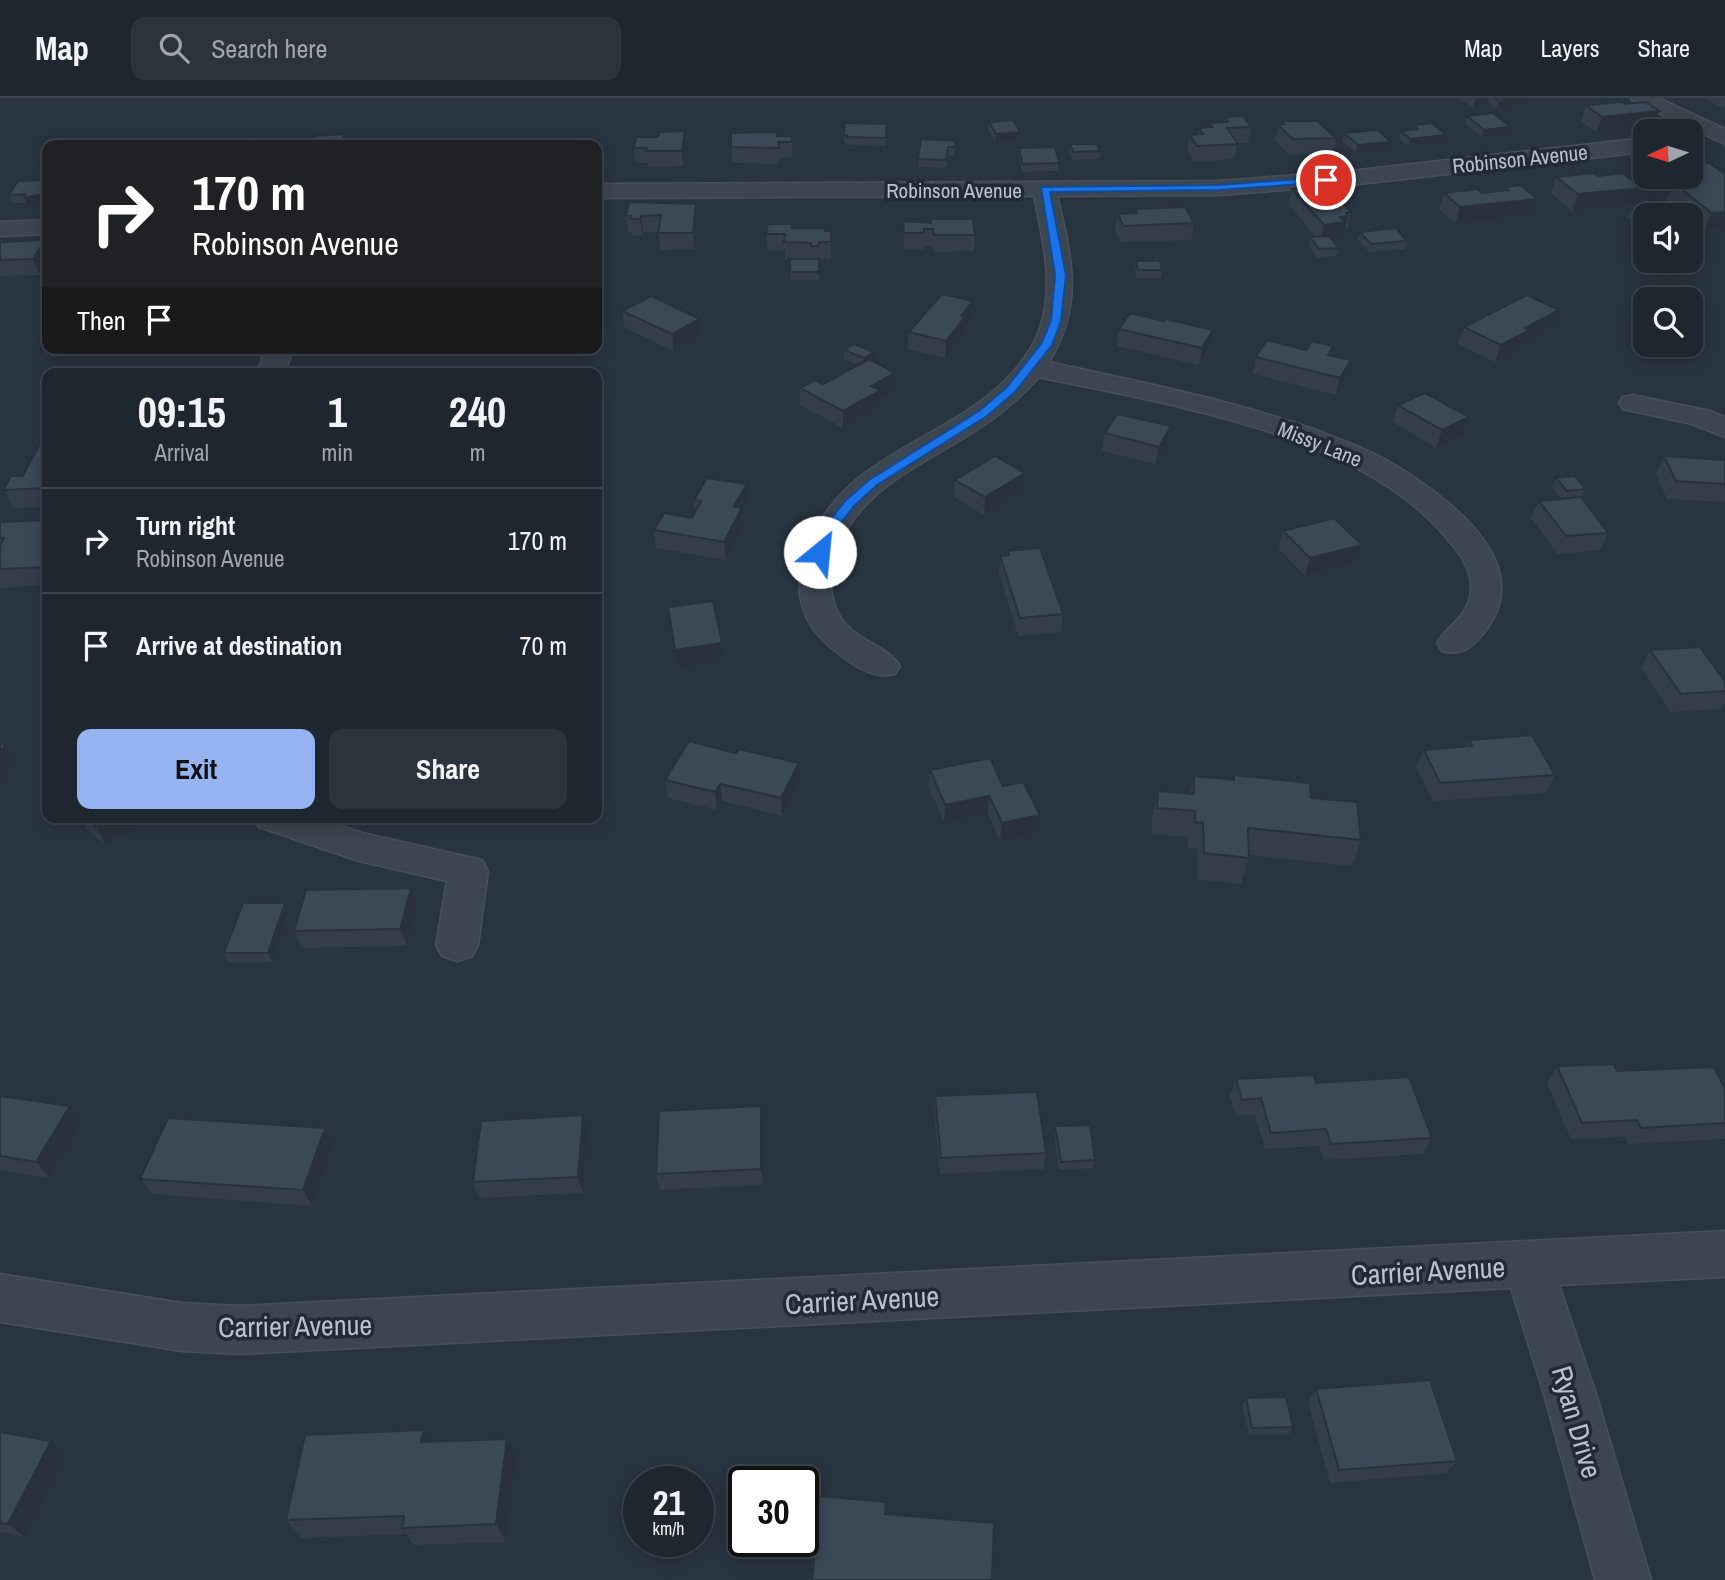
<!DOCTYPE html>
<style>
body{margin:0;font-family:"Archivo Narrow",sans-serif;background:#2b333c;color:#f1f3f6;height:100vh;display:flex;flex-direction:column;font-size:26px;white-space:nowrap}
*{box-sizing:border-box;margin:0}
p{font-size:23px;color:#a1a5ab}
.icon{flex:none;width:38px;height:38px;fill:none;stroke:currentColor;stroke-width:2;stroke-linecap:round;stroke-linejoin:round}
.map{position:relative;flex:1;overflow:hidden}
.panel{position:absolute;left:42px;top:270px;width:560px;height:455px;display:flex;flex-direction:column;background:#1e2730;border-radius:14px;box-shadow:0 4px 18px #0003,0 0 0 2px #3c444c}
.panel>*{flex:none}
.hud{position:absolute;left:42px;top:42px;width:560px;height:214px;border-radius:14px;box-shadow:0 4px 18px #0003,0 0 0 2px #3c444c;background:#202124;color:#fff;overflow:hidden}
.needle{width:46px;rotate:266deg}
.controls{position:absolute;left:1633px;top:21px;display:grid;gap:14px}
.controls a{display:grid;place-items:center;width:70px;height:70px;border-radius:14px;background:#1e2730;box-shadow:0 4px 18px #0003,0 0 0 2px #3c444c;font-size:35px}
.speed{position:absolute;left:623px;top:1368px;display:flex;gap:14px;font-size:35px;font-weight:700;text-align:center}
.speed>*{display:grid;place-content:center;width:91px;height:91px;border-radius:50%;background:#1e2730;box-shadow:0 4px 18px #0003,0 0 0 2px #3c444c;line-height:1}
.speed small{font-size:18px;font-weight:400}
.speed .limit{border:4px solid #111;border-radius:10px;background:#fff;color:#111}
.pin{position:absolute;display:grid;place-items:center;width:60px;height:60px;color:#fff;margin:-30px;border:4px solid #fff;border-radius:50%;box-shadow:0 2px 7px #0007}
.me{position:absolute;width:77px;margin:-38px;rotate:28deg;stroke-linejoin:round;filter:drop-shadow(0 0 5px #0008)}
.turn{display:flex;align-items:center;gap:24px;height:147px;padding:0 35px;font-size:32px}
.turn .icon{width:91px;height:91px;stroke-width:2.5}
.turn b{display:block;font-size:49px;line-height:60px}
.then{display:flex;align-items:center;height:66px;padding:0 35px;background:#0003;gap:14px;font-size:26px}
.eta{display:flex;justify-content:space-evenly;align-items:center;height:119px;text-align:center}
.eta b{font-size:42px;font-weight:700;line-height:49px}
.button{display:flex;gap:14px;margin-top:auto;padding:14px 35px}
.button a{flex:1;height:80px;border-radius:14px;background:#95b2f1;color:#111;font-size:28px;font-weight:700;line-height:80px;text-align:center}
.button a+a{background:#2b333c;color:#f1f3f6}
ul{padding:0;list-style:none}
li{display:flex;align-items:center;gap:21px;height:105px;padding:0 35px;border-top:2px solid #3c444c}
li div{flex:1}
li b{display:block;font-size:26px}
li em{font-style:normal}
header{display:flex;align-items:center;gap:42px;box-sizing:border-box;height:98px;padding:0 35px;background:#1e2730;border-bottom:2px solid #3c444c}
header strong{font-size:33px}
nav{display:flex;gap:38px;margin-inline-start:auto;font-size:24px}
.search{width:490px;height:63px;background:#2b333c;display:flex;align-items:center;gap:18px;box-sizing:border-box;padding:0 24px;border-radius:14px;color:#a1a5ab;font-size:26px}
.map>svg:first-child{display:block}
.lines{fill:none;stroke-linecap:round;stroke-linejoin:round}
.minor-casing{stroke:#464f5a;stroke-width:3}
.minor{fill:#3c4650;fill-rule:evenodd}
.wall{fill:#333e4a}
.shaded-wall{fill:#29323c}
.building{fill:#3b4856;stroke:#29323c;stroke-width:2}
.route{fill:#1a73e8;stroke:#114b97;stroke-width:2}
.labels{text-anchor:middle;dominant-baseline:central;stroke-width:7;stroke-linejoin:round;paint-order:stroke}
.far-street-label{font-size:21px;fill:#b9c1cb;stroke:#212b36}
.near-street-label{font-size:28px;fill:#b9c1cb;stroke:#212b36}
</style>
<header>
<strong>Map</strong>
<div class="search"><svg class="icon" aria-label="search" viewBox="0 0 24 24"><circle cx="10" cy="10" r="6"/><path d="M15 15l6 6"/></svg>Search here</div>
<nav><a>Map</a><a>Layers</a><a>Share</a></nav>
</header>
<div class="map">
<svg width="1725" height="1482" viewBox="0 0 1725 1482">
<rect width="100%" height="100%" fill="#283440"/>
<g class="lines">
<g class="minor-casing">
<g id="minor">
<path d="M1631,0H1658L1725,31V46L1634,4Z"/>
<path d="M1645,40V54L1350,87L1218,97L1057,98C1072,159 1084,207 1049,264C1138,284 1229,301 1316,332C1345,343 1377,355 1403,372C1456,406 1539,470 1482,537C1470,551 1461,558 1442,553L1437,545C1449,526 1469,517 1471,493C1472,469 1458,453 1444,437C1354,333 1167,307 1039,279C1021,299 1001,316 978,331C926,365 857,391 836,455C829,476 829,498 839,517C852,542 886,546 900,568L895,576C872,582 852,566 834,552C768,501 807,421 861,378C918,334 995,313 1032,248C1058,201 1044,147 1034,98L597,100V86L1218,83L1350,73Z"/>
<path d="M47,122V136L0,138V124Z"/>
<path d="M266,250H293L285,275H257Z"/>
<path d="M1633,297L1710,313L1725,319V339L1692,326L1623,311L1619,305L1623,299Z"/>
<path d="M253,719H315L362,735L482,762L488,773L478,847L472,858L457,863L442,858L436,847L447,783L359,763L259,729Z"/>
<path d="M1725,1133V1179L1559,1187L1596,1296L1651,1482H1595L1544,1296L1511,1190L240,1256L182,1253L0,1224V1176L182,1205L240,1208Z"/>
</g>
</g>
<use href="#minor" class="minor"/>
</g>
<g class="wall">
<path d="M1460,0H1527L1524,7L1496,11L1488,4L1487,6L1473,9L1460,1Z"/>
<path d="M1705,0H1725V10L1718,8Z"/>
<path d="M1624,6L1659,13L1653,28L1596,34L1581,23L1586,7Z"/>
<path d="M1467,18L1508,37L1482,39L1465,26Z"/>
<path d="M1225,19L1251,29L1248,45H1237L1235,61L1194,64L1187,52L1190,37L1198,36L1199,30H1208L1209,25L1224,24Z"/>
<path d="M1280,23L1336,40L1332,55L1290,57L1275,42Z"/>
<path d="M989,24L1020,34V41L995,44L988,32Z"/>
<path d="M887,26L886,48L847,47V45H844V37Z"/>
<path d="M1414,27L1444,44L1408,48L1399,41L1401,33L1412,32Z"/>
<path d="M1344,35L1389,52L1356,55L1342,43Z"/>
<path d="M777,38H792V59L779,60V66L732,65L731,49Z"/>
<path d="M956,43L954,57H948L946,70L918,69V61Z"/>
<path d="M1070,46L1100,53L1099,61L1072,62L1069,54Z"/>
<path d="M686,49L683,68L648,69V65H636L634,50Z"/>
<path d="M1019,50L1059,65L1058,73L1022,74L1018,58Z"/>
<path d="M1690,67L1725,129L1705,131L1690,120V117H1687L1667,102L1674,86H1676L1672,84L1674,79H1690Z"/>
<path d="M1598,78L1642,90L1636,106L1572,113L1551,95L1556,79Z"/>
<path d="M47,82V104L27,107L26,105H12L9,97Z"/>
<path d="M1504,89L1537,101L1532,117L1455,126L1439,111L1444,95H1482L1503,93Z"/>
<path d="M1292,91L1351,114L1347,131H1345L1344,134L1343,135L1341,141L1332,142L1339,150L1337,158L1317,160L1308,147L1310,139H1316L1289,107Z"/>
<path d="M696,106L697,122L694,151L660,152L659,134H643L642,137L632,138L631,134H628L626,118Z"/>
<path d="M1135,111L1194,125L1191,142L1121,144L1115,132L1118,116H1134Z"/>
<path d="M1631,111L1645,117V132L1627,119Z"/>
<path d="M903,123L975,137L974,153L933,154V148H924V151H904Z"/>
<path d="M792,126V130L831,133V161H819V182H790V174L811,161H785V152H767L766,136Z"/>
<path d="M1360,134L1407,143L1405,151L1369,154L1358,142Z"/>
<path d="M0,144L47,147V166L40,177L0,178Z"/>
<path d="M1136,163L1162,172L1161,180H1137L1135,171Z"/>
<path d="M973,203L972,220L965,229L964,236L945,260L908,251L909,234Z"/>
<path d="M1559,212L1553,229L1525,244L1523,249L1495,264L1458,246L1464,229Z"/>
<path d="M622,213L701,238L674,253L625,230Z"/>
<path d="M1119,231L1210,249L1199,267L1117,248Z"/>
<path d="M1333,248L1331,257L1351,262L1346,280L1336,297L1253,276L1256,259Z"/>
<path d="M844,252L874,262L873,263L895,292L880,300V310L843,330L800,307V290L823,286L858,267L844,261Z"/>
<path d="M1398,307L1463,337L1436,350L1393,324Z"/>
<path d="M1171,328L1167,346L1155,366L1102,353L1105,335Z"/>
<path d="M47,345V409L13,410L4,392L23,378Z"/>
<path d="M1664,358L1725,362V404L1667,401L1656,376Z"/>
<path d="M1025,375L1023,393L984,417L954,399L955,382Z"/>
<path d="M1556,380L1586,391L1581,400L1608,435L1600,452L1558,456L1531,420L1539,403L1562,401L1552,389Z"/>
<path d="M747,386L748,404L742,414L743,427L726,462L656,450L654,432L692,420L695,414L694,402Z"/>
<path d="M47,422V487L0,490V424Z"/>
<path d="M1283,433L1356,465L1305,478L1278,450Z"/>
<path d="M1008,453L1063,516L1061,534L1018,538L999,475L1000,458L1008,457Z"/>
<path d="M1650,552L1725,584V604L1721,611L1671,614L1641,570Z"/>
<path d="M1469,642L1555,677L1546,695L1433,703L1416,669L1424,652L1466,648Z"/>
<path d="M930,672L1003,688L1037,735L1000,743L988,716L944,724L929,690Z"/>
<path d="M1234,677L1311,700L1361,742L1352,768L1249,757L1241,786L1197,781V751L1188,750V739L1152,736V719L1158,693L1190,696L1194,678L1233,682Z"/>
<path d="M665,682L800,683L782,718L722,703L717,712L668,700Z"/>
<path d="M79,719H147L106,747L86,731Z"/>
<path d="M411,790L417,807L407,848L302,850L294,833Z"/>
<path d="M285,805L289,814L272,864H229L224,855Z"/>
<path d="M1557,968L1617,973L1725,991V1041L1628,1046L1625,1039L1571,1041L1547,985Z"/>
<path d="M1236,981L1316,985L1432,1040L1423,1056L1324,1062L1319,1048L1265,1051L1255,1017L1236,1018L1230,998Z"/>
<path d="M0,998L82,1025L49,1080L0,1072Z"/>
<path d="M935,998L1046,1055L1044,1071L940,1076L934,1015Z"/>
<path d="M761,1008L763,1025V1087L660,1092L656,1076Z"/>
<path d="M1055,1028L1095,1062L1093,1070L1059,1072L1054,1037Z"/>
<path d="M325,1030L333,1046L312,1108L152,1096L140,1081Z"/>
<path d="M588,1034L583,1095L479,1100L473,1084Z"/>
<path d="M1316,1291L1457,1363L1446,1375L1330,1385L1308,1305Z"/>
<path d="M1246,1300L1293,1329L1289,1336L1249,1337L1242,1307Z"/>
<path d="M424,1332L431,1344L517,1360L506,1444L414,1447L406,1436L302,1440L286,1422Z"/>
<path d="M0,1334L66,1356L25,1439L0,1434Z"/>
</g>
<g class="shaded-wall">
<path d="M1481,0H1489L1487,6L1473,9L1475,1Z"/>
<path d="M1527,0L1524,7L1496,11L1499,3Z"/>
<path d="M1659,13L1653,28L1596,34L1602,19Z"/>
<path d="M1511,29L1508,37L1482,39L1484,32Z"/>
<path d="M685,33L686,49L683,68L682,53Z"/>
<path d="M1020,34V41L995,44L996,36Z"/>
<path d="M344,36L347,47H342Z"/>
<path d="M1446,37L1444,44L1408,48L1410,41Z"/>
<path d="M253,39L255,47H236V46Z"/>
<path d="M1391,44L1389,52L1356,55L1358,47Z"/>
<path d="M1642,90L1636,106L1572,113L1578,96Z"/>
<path d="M47,96V104L27,107L24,99Z"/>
<path d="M1537,101L1532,117L1455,126L1460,109Z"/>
<path d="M696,106L697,122L694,151L693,135Z"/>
<path d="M1725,114V129L1705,131L1712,115Z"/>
<path d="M641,118L643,134L642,137L640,121Z"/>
<path d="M1348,118L1344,134L1343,135L1341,141L1320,143L1324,127L1340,119Z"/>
<path d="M45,142L47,147V166L40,177L33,161Z"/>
<path d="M973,203L972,220L965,229L964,236L945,260L946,243L961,218Z"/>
<path d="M1559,212L1553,229L1525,244L1523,249L1495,264L1501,247L1525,230Z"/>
<path d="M700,221L701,238L674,253L672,236Z"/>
<path d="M1213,232L1210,249L1199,267L1202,250Z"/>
<path d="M874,254V262L864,269V260Z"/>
<path d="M1351,262L1346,280L1336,297L1340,280Z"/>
<path d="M895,275V292L880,300V310L843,330V313L871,288Z"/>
<path d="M1469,319L1463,337L1436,350L1442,332Z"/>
<path d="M1171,328L1167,346L1155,366L1159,349Z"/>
<path d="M1025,375L1023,393L984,417L985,399Z"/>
<path d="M747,386L748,404L742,414L743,427L726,462L724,444L734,408Z"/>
<path d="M1362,447L1356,465L1305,478L1310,460Z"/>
<path d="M722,545L724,563L678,570L675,552Z"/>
<path d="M6,646L17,664L0,689V654Z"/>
<path d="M799,665L800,683L782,718L781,700Z"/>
<path d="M720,686L722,703L717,712L715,694Z"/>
<path d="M989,698L988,716L944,724L945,707Z"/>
<path d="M1040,717L1037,735L1000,743L1002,725Z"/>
<path d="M111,719H147L106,747L96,729Z"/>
<path d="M411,790L417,807L407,848L400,831Z"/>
<path d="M285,805L289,814L272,864L268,855Z"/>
<path d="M70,1008L82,1025L49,1080L36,1064Z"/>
<path d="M761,1008L763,1025V1087L761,1071Z"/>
<path d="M583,1017L588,1034L583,1095L578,1079Z"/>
<path d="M325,1030L333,1046L312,1108L303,1092Z"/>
<path d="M424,1332L436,1352L421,1344Z"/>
<path d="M507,1341L517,1360L506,1444L496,1426Z"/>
<path d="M51,1343L66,1356L25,1439L8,1426Z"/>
</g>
<g class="building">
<path d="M1495,0H1525L1499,3Z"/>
<path d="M1621,4L1624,6L1646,4L1659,13L1602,19L1586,7Z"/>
<path d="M1493,15L1511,29L1484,32L1467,18Z"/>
<path d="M1243,18L1251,29L1227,30L1238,46L1197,48L1190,37L1203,36L1199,30L1212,29L1209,25L1228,24L1225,19Z"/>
<path d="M1013,22L1020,34L996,36L989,24Z"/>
<path d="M1280,23H1317L1336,40L1293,41L1278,27L1284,26Z"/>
<path d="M845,25L887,26L886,40L847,39V37H844Z"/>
<path d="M1432,25L1446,37L1410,41L1401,33L1418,31L1414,27Z"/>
<path d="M1378,32L1391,44L1358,47L1344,35Z"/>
<path d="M685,33L682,53H646L647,50H634L636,39H658L659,34Z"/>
<path d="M777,34V38H792V44H778L779,50L731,49V35Z"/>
<path d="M344,36L342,47H285L314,45L315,38Z"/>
<path d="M253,39L252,45L236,46L237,41Z"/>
<path d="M921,41L956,43L954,49H948L946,62L918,61Z"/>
<path d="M480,45V47H439Z"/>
<path d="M1070,46H1097L1100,53L1073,54Z"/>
<path d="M1055,49L1059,65L1022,66L1019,50Z"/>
<path d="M1709,65L1725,76V114L1712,115L1674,86L1700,83L1690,76V67Z"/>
<path d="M1594,75L1598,78L1623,75L1642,90L1578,96L1556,79Z"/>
<path d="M47,82V96L24,99L25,96L9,97L18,83Z"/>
<path d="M1521,87L1537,101L1460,109L1444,95L1477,91L1482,95L1508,92L1504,89Z"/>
<path d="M1326,88L1351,114L1346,115L1348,118L1340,119L1345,124L1324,127L1292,91Z"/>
<path d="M629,104L696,106L693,135H658L661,117L641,118L640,121H630L631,118H626Z"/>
<path d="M1657,107L1672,117H1645V121L1631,111Z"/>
<path d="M1185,109L1194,125L1123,128L1118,116L1137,115L1135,111Z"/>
<path d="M931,121H973L975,137H934L933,131H924V135H904L903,123L931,125Z"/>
<path d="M768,126H792V130H825V133H831V144H819L818,148H811V145L784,144L785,136H766Z"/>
<path d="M1396,130L1407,143L1371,146L1360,134Z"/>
<path d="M1329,138L1339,150L1319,151L1310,139Z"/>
<path d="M45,142L33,161L0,162V144Z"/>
<rect x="790" y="161" width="29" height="13"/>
<path d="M1136,163H1160L1162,172H1138Z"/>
<path d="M942,196L973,203L961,218L965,219L946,243L909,234Z"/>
<path d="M1527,197L1559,212L1525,230L1529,232L1501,247L1464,229Z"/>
<path d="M651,198L700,221L672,236L622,213Z"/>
<path d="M1130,215L1164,223L1165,221L1213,232L1202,250L1119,231Z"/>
<path d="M1267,242L1306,252L1312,243L1333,248L1328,257L1351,262L1340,280L1256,259Z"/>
<path d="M854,246L874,254L864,260L844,252Z"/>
<path d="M869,261L895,275L871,288L881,292L843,313L800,290L815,282L823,286Z"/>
<path d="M413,270L412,275H376L377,271Z"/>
<path d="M1425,295L1469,319L1442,332L1398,307Z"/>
<path d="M1117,316L1171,328L1159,349L1105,335Z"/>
<path d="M47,345V390L4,392L11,378H23L39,347H46Z"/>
<path d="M995,358L1025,375L985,399L955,382Z"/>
<path d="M1664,358L1725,362V386L1676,383Z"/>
<path d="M1575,378L1586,391L1567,393L1556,380Z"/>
<path d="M707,380L747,386L734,408L742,410L724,444L654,432L664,415L692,420L701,403L694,402Z"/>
<path d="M1581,399L1608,435L1566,438L1539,403Z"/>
<path d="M1334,420L1362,447L1310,460L1283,433Z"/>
<path d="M47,422V478H42L46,469L0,471V448L4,440H0V424Z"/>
<path d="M1040,450L1063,516L1020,520L1000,458L1009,457L1008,453Z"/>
<path d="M713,503L722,545L675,552L668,509Z"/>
<path d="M1700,549L1725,584V593L1681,596L1650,552Z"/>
<path d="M1532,637L1555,677L1440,685L1424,652L1472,648L1469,642Z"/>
<path d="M689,643L736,655L739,651L799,665L781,700L720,686L715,694L665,682Z"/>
<path d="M0,646H6L0,654Z"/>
<path d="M990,660L1003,688L1023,684L1040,717L1002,725L989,698L945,707L930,672Z"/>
<path d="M1234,677L1310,685L1311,700L1357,704L1361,742L1248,730L1249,760L1204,755L1203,725L1195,724V713L1157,710L1158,693L1194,696V678L1234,682Z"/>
<path d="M83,719H111L96,729Z"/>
<path d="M411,790L400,831L294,833L306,792Z"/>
<path d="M243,805H285L268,855H224Z"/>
<path d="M1614,966L1617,973L1714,969L1725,991V1025L1641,1030L1637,1022L1582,1025L1557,968Z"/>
<path d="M1314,977L1316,985L1409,979L1432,1040L1331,1046L1326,1031L1271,1035L1261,1000L1242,1002L1236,981Z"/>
<path d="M1037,994L1046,1055L941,1060L935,998Z"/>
<path d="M0,998L70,1008L36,1064L0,1058Z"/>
<path d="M761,1008V1071L656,1076L659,1013Z"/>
<path d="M583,1017L578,1079L473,1084L481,1023Z"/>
<path d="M168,1020L325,1030L303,1092L140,1081Z"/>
<path d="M1090,1027L1095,1062L1061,1064L1055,1028Z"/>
<path d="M1430,1282L1457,1363L1339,1372L1316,1291Z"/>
<path d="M1286,1299L1293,1329L1252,1330L1246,1300Z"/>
<path d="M424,1332L421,1344L507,1341L496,1426L402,1430L404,1418L286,1422L305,1337Z"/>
<path d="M0,1334L51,1343L8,1426L0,1425Z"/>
<path d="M820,1398L886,1404L885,1416L994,1425L992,1482H812Z"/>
</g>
<path class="route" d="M1326,79L1330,80V84L1218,92L1050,94L1066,177L1061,223L1052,247L1015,294L987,318L877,387L854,408L838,429L825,457H815L813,454L825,429L845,403L869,382L979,313L1007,289L1041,246L1051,223L1055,177L1041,89L1218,87Z"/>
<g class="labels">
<g class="far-street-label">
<text transform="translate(1520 61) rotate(-6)">Robinson Avenue</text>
<text x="954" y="92">Robinson Avenue</text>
<text transform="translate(1320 346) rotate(22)">Missy Lane</text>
</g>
<g class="near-street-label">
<text transform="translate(1428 1173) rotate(-3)">Carrier Avenue</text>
<text transform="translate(862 1202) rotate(-3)">Carrier Avenue</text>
<text transform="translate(295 1228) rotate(-1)">Carrier Avenue</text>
<text transform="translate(1577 1324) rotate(74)">Ryan Drive</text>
</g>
</g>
</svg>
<div class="controls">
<a><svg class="needle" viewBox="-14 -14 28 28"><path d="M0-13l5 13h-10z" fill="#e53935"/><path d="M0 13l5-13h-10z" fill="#a1a5ab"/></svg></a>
<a><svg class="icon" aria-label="sound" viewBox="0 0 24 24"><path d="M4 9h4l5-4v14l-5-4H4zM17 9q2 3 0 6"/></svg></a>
<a><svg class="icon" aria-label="search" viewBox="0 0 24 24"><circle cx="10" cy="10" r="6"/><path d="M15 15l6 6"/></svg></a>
</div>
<div class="speed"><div>21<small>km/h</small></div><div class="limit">30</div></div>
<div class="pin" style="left:1326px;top:82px;background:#d93025"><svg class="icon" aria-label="arrive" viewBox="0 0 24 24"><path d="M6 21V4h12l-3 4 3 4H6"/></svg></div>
<svg class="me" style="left:820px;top:454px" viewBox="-20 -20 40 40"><circle r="19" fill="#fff"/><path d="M0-13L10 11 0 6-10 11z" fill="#1a73e8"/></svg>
<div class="hud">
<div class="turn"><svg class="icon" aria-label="right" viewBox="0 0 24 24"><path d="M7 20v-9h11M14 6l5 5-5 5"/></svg><div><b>170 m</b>Robinson Avenue</div></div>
<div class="then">Then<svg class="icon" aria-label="arrive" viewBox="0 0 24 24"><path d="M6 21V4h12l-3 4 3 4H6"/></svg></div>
</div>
<section class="panel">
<div class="eta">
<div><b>09:15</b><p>Arrival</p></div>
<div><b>1</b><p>min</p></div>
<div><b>240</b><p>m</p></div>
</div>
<ul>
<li><svg class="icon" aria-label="right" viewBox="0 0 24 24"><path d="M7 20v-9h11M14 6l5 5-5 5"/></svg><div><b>Turn right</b><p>Robinson Avenue</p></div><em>170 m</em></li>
<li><svg class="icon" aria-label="arrive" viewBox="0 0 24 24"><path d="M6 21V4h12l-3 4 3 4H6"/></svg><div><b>Arrive at destination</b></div><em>70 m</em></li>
</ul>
<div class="button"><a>Exit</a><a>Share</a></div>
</section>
</div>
